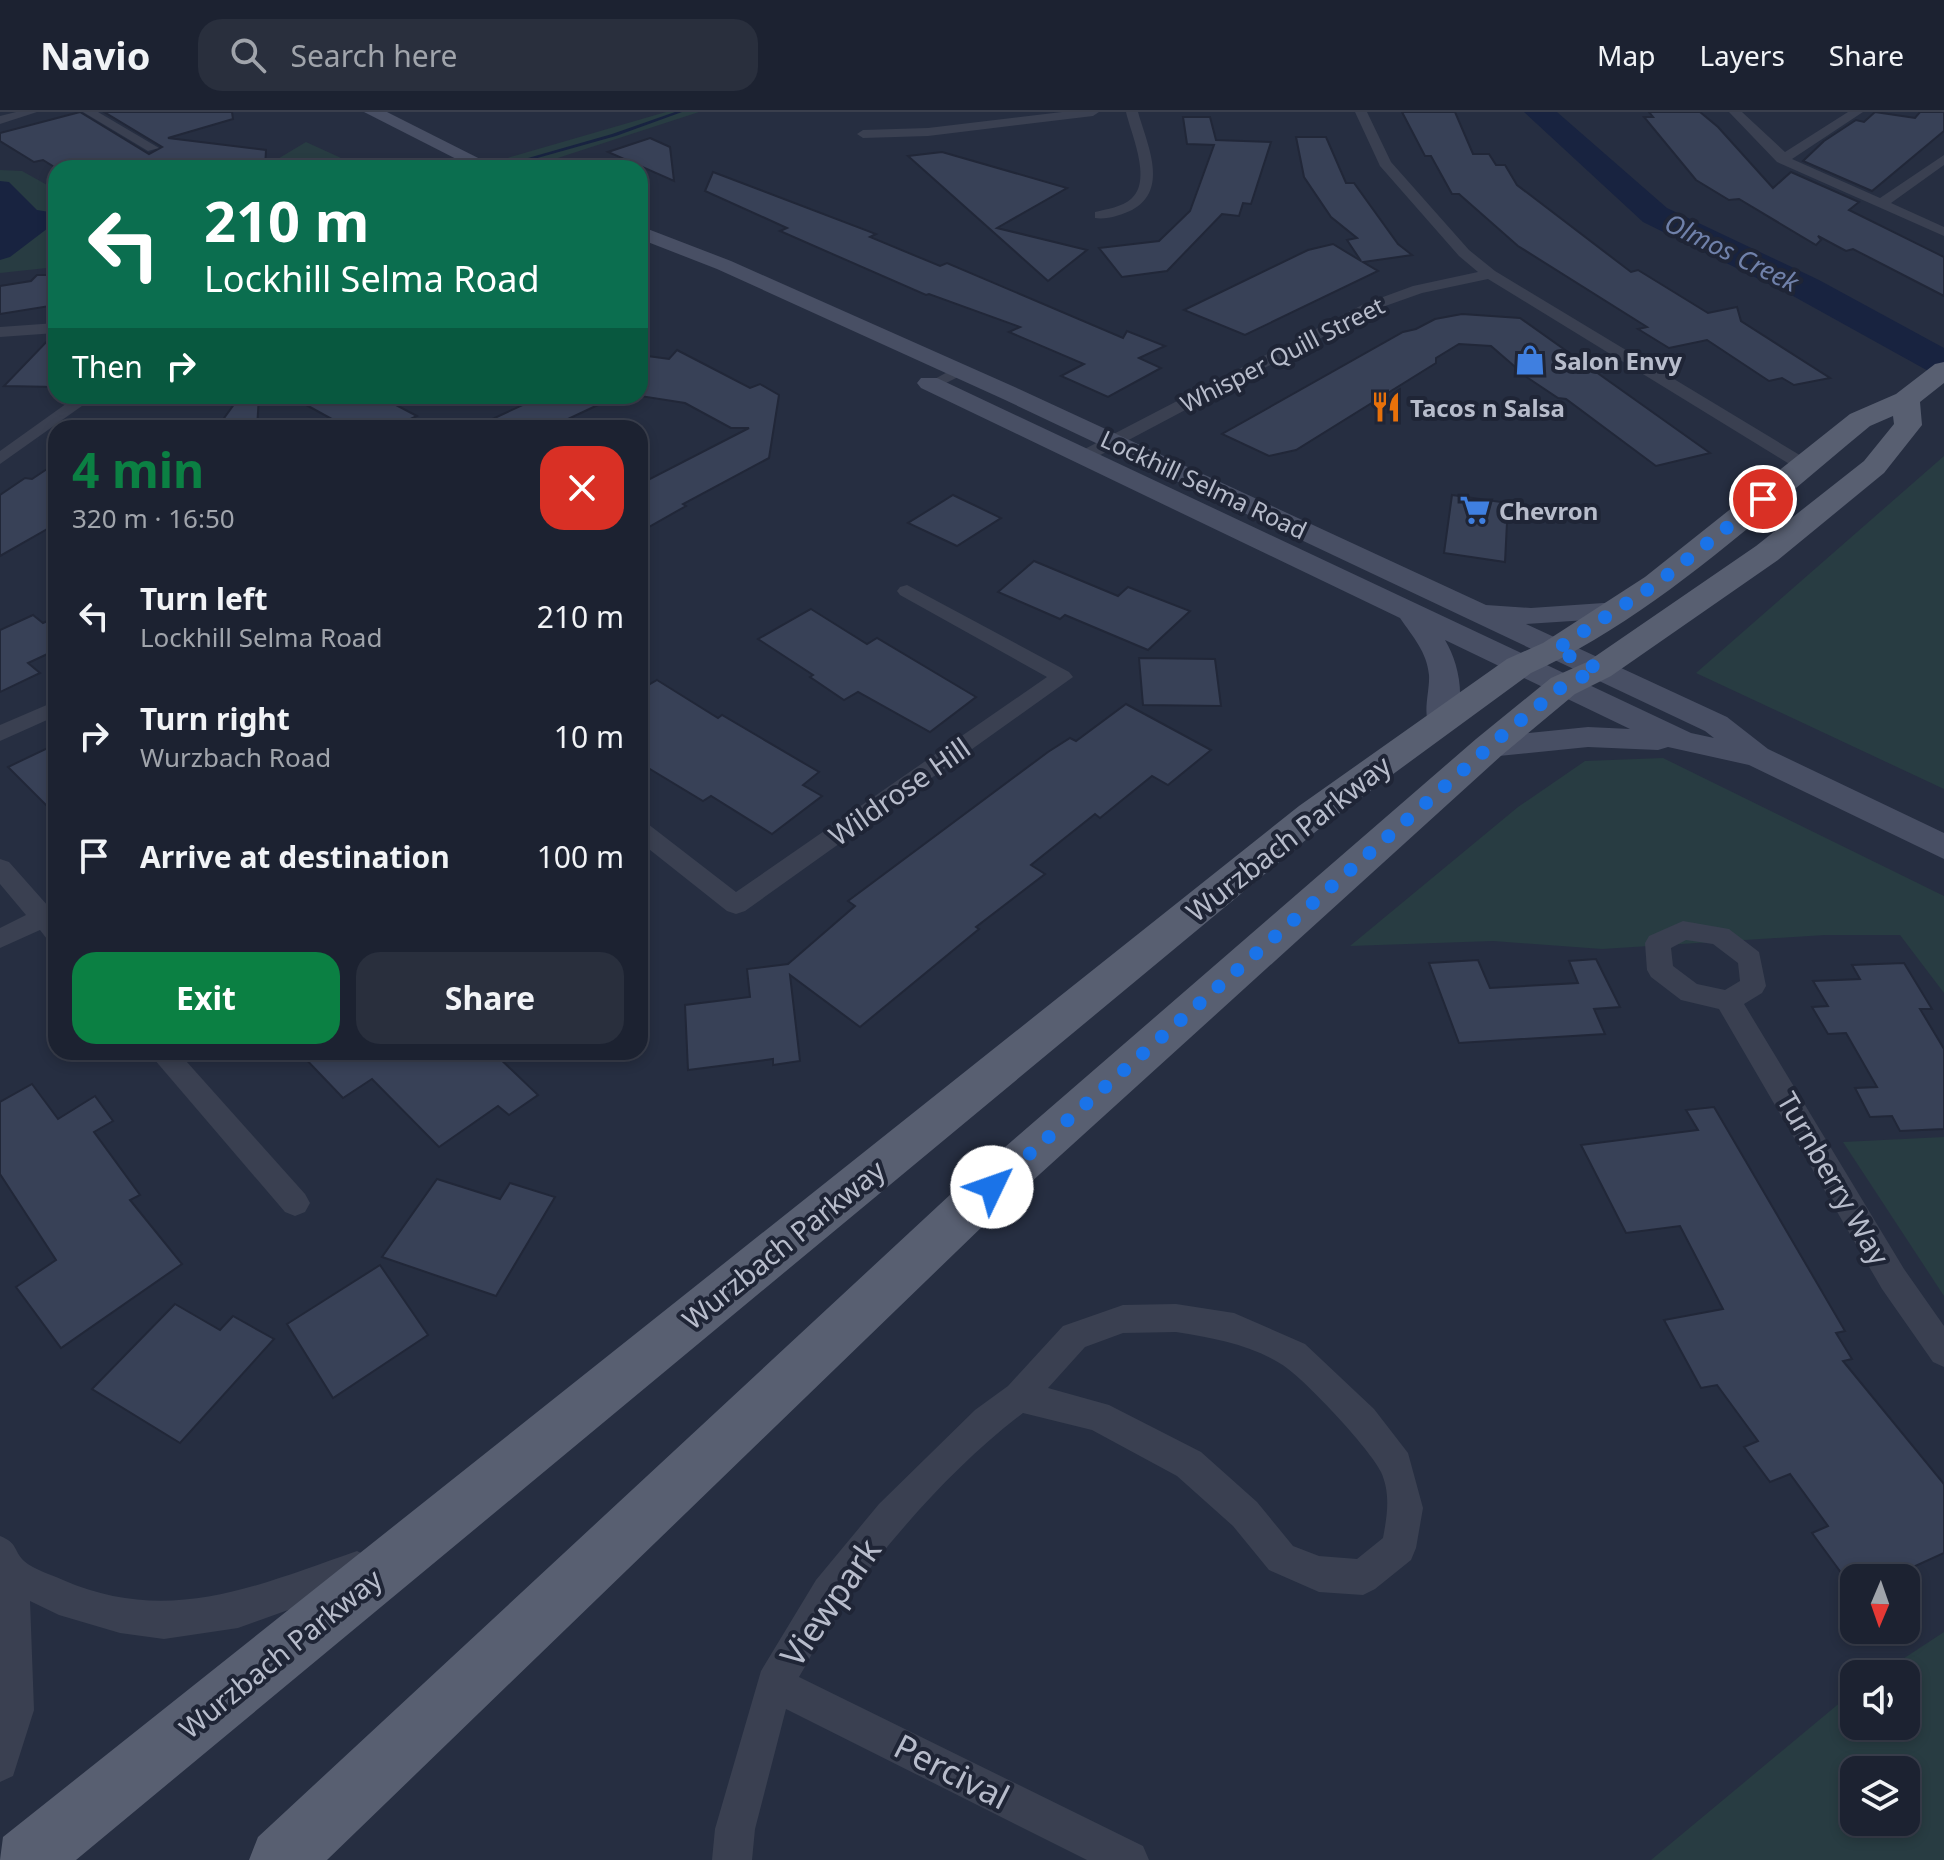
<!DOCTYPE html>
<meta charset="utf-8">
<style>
body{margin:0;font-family:"Noto Sans",sans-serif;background:#292f3d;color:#f1f3f6;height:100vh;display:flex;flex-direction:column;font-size:30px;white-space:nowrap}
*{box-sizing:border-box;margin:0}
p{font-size:26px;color:#a0a4ab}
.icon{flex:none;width:44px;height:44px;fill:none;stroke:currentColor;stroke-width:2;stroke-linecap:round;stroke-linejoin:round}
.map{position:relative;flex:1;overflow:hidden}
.drawer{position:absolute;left:48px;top:308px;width:600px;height:640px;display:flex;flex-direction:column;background:#1c2231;border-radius:24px;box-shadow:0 4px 12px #0003,0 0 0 2px #3a3f4d}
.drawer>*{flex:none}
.hud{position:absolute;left:48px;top:48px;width:600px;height:244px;border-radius:24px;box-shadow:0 4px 12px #0003,0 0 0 2px #3a3f4d;background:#0b6e4f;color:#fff;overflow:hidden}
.needle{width:52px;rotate:182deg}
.buttons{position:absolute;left:1840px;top:1452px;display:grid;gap:16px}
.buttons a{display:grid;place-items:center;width:80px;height:80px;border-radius:16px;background:#1c2231;box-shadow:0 4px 12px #0003,0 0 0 2px #3a3f4d;font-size:40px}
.pin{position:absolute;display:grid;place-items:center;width:68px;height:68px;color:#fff;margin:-34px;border:4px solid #fff;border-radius:50%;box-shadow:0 2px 8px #0007}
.me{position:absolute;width:88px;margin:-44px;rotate:48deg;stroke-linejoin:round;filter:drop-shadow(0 0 6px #0008)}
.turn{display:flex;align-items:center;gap:28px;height:168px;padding:0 24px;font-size:36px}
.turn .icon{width:104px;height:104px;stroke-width:2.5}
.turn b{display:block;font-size:56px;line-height:68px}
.then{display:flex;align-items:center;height:76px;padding:0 24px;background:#0003;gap:16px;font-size:30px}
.round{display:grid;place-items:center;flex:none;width:84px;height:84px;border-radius:24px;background:#292f3d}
.summary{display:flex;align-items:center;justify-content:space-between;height:136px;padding:0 24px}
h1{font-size:48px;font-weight:700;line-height:60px;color:#0b8043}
.cta{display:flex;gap:16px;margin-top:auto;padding:16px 24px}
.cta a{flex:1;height:92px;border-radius:24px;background:#0b8043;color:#fff;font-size:32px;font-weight:700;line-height:92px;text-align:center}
.cta a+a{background:#292f3d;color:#f1f3f6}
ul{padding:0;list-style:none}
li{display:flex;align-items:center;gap:24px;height:120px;padding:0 24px}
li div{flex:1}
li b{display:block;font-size:30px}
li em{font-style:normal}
header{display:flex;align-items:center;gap:48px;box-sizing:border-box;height:112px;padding:0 40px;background:#1c2231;border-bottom:2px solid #3a3f4d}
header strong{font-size:38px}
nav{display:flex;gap:44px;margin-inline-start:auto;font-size:28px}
.search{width:560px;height:72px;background:#292f3d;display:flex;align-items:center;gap:20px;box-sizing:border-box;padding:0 28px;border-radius:24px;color:#a0a4ab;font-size:30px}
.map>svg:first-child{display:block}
.green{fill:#283c42;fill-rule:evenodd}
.water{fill:#182340}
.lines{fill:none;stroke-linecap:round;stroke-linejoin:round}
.stream{fill:#182340;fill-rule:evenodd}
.river{fill:#182340;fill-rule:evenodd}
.building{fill:#384157;stroke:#212738;stroke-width:2}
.street{fill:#3a4051;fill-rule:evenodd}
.secondary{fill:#484f64;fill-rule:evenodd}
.primary{fill:#585f71;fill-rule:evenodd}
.route{stroke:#1a73e8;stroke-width:14;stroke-dasharray:0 25.2}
.labels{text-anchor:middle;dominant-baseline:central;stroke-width:8;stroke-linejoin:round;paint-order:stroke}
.far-street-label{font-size:24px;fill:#b7bccb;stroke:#1f2536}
.far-poi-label{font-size:24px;font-weight:bold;fill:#b7bccb;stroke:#1f2536;text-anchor:start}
.far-water-label{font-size:26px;font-style:italic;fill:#7081aa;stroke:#1f2536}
.street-label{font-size:28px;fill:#b7bccb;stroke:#1f2536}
.near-street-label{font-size:34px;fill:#b7bccb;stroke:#1f2536}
</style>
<header>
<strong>Navio</strong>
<div class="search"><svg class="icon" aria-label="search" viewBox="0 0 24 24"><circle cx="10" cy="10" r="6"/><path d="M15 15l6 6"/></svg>Search here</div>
<nav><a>Map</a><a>Layers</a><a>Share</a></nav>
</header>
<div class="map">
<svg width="1944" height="1748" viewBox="0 0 1944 1748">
<rect width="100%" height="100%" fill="#262e41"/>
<g class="green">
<path d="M666,0H699L527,56L504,47Z"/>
<path d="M306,30L363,56H256L266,54Z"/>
<path d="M0,58L22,59L56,78V155L0,161Z"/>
<path d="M1944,344V677L1696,561Z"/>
<path d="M1663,646L1944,784V881L1900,823H1825L1602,837L1493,829L1350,834L1518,695L1585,649Z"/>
<path d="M1944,1025V1184L1843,1030Z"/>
<path d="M1944,1520V1748H1651L1854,1579V1614H1906V1562H1880ZM1906,1658V1710H1854V1658Z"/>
</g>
<path class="water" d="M0,69L9,70L37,98L56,101V110L10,145L0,148Z"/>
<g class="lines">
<path class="stream" d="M675,0H682L616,24L502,56H493L612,22Z"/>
<path class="river" d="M1524,0H1557L1667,96L1819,168L1944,236V264L1930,260L1793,184L1643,110Z"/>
</g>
<g class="building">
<path d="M80,0L149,42L162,35L104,0H232L233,7L168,26L266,38L265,56H56L43,48L34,50L0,29V21Z"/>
<path d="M1402,0H1455L1473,42H1489L1496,53H1505L1517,73L1631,160L1638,158L1708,201L1737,195L1741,209L1830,266L1794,273L1782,266L1769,269L1707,228L1669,236L1638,217L1647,215L1518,134L1459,82H1452L1431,44H1425Z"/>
<path d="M1649,0H1700L1718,15L1773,76L1791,60L1859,90L1849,98L1944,145V184L1853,137L1846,139L1818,124L1821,128L1816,133L1739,87L1729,88L1696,68L1644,5H1653Z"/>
<path d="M1875,0L1915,6L1920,0H1944V19L1872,79L1803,49L1824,29L1856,8L1864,10Z"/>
<path d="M1183,5H1210L1216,28L1271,30L1251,92L1243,91L1239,104L1222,102L1167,159L1122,165L1099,136L1159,129L1190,99L1214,33L1187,32Z"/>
<path d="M1296,25H1326L1346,71H1354L1398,132L1412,143L1363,150L1378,159L1245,223L1184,198L1308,138L1333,132L1361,149L1347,128L1357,126L1331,105L1304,65Z"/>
<path d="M650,26L670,35L674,69L608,40Z"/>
<path d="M942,40L1067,76L997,116L1087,138L1048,169L908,44Z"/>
<path d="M713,60L876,122L870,125L940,154L947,151L1123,226L1127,219L1165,234L1139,246L1161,256L1108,285L1061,264L1084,252L1009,220L1020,215L929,182L926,183L780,119L787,116L705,79Z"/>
<path d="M37,163H56V193L0,202V174L31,169Z"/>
<path d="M1462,202L1520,206L1710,341L1656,354L1566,287L1558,286L1528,266L1491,234L1459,232L1436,246V251L1296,338L1269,344L1222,322L1403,220L1416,217L1435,207Z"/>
<path d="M52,224H56V275L4,274Z"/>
<path d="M677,238L750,276L760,272L779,283L769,346L683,392L686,394L640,420V372L749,316H731L685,291L640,284V243L669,247Z"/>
<path d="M240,284H259L257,316H217Z"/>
<path d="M290,284H379L417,304L391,316H348Z"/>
<path d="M542,284H617L549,316H473Z"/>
<path d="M56,351V412L0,444V383L25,366L32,367Z"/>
<path d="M953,383L1001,406L957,434L908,411Z"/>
<path d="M1452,383L1508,391L1505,450L1444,441Z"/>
<path d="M1034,449L1118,484L1128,475L1190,499L1148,538L1065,503L1060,507L998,480Z"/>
<path d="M811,497L867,532L877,526L976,585L930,620L858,580L844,588L810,565L813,563L758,527Z"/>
<path d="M33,503L43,511L56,505V538L28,551L40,561L0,580V518Z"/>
<path d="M1139,546L1215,547L1221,594L1143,593Z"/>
<path d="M657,568L718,606L722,603L819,660L803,673L822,684L772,722L711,684L703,689L640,651V578Z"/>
<path d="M1126,592L1211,638L1168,673L1152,664L1100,706L1095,702L1031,753L1045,762L976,815L979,817L860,915L790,863L800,949L773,953V947L688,958L685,893L750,885L747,857L788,852L855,794L848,789L1048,640L1070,626L1076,629Z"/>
<path d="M56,632V703L8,655Z"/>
<path d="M1596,847L1620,895L1594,897L1605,922L1459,931L1429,851L1478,848L1490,876L1578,871L1569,849Z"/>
<path d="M1904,851L1932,897H1920L1944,937V1017L1900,1019L1892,1004L1870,1005L1855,976L1877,975L1846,921L1828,922L1812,895L1828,894L1813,869L1860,867L1852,853Z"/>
<path d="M299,940H493L538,983L509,1003L498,994L439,1035L372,967L343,986Z"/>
<path d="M32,972L58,1007L95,984L113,1009L94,1020L140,1083L130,1088L182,1152L61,1236L16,1175L56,1148L0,1062V990Z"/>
<path d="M1714,995L1845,1219L1836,1221L1852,1247L1843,1249L1944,1372V1441L1889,1466H1845L1812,1421L1828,1414L1790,1362L1770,1370L1744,1335L1758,1329L1717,1273L1701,1276L1664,1208L1723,1197L1680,1114L1626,1121L1581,1033L1698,1018L1686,998Z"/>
<path d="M437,1067L500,1087L510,1071L555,1085L496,1184L382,1145Z"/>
<path d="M380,1153L428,1223L333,1286L287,1212Z"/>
<path d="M175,1192L220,1218L233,1204L274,1227L180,1331L92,1277Z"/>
</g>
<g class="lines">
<g class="street">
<path d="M16,0H37L0,12V4Z"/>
<path d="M83,0H98L159,36L148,39Z"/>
<path d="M1062,0H1099L1093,4L928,24L863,26L857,22L863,18L928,16Z"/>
<path d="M1126,0H1138C1147,32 1170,78 1132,98C1122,103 1106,108 1095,106V100C1107,97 1122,95 1131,87C1153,69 1131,22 1126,0Z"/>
<path d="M1355,0H1367L1391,50L1469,138L1495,159L1808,348L1811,352L1808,356H1796L1488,167L1422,181L1374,198L1089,349H1077L1074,345L1077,341L1364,192L1413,174L1478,160L1459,144L1380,54Z"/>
<path d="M1729,0H1742L1785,40L1848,0H1863L1792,47L1880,86L1944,43V53L1891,91L1944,115V124L1777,50Z"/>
<path d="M56,211V221L0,225V215Z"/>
<path d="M960,253L968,258L966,261L932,278L924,273Z"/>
<path d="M77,284H96L0,352V339Z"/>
<path d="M907,473L1069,560L1073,565L745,799L736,802L727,799L640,730V710L648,712L736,780L1047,565L900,483L897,479L900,475Z"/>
<path d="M56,589V604L0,629V613Z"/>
<path d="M0,747L9,750L56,803V829L47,827L40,818L0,836V816L26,803L0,772Z"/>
<path d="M1683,809L1729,817L1759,840L1766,874L1762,881L1744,892L1904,1157L1944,1214V1255L1933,1250L1882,1177L1719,897L1681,888L1651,865L1647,858L1645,831L1649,824ZM1686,828L1713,832L1738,851L1740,869L1725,878L1697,872L1673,854L1671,836Z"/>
<path d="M148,940H178L305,1082L310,1091L305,1100L295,1104L285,1100Z"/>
<path d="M1176,1192L1234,1201L1305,1232L1374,1297L1408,1341L1423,1396L1416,1436L1411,1448L1375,1477L1363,1483L1319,1480L1269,1458L1233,1414L1177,1364L1092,1318L1023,1301C955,1353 894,1422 843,1492C826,1514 813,1541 799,1565L1143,1734L1149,1748H1087L786,1597L755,1717L752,1748H712L715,1717L761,1559L816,1468L879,1392L975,1298L1008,1274L1063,1214L1123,1193ZM1176,1220C1213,1226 1249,1232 1281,1252C1302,1264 1371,1338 1381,1360C1391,1382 1387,1404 1383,1426L1357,1447L1319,1444L1293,1434L1257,1390L1201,1340L1109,1293L1048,1276L1085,1235L1123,1221Z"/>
<path d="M0,1424C18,1431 13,1438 24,1449C33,1457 52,1463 63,1468C169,1514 256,1474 357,1439L369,1445L375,1457L369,1469L238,1516L164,1527L120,1521L59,1503L30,1489L34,1598L13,1664L0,1670Z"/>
</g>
<g class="secondary">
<path d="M364,0H387L498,56H474Z"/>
<path d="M640,114L731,149L1019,277L1486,493L1531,496L1618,490L1628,492L1632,498L1628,504L1618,506L1526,512L1727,605L1768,637L1944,721V747L1749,653L1668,635L1658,638L1588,635L1489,645L1478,642L1474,635L1478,628L1489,625L1588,615L1630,617L1445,528C1459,551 1467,590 1452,614L1441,617L1430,614C1422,601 1430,579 1429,563C1427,540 1413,525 1400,506L921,276L917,271L921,266H937L1691,621L1714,626L1705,619L1003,287L717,157L640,127Z"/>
</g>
<path class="primary" d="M1944,250V271L1920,290L1922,313L1884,361L1778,448L1611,564L1575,582L1502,643L986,1111L327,1748H249L258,1725L952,1081L1476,627L1551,566L1587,550L1756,434L1864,349L1894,312L1893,304L1870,314C1766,399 1654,506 1531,561L1325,712L76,1748H0L3,1725L1299,694L1507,547L1543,531L1645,465L1850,302L1896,282L1935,252Z"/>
</g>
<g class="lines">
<path class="route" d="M992,1075L1505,621L1563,574L1599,557L1555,538L1656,472L1763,387"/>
</g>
<defs>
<g id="shop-bare" transform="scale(2.4)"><path d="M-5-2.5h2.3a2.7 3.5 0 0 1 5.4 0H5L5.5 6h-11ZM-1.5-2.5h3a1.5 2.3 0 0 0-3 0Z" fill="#3f7fe0" stroke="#1f2536" stroke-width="2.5" paint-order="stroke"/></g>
<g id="restaurant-bare" transform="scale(2.4)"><path d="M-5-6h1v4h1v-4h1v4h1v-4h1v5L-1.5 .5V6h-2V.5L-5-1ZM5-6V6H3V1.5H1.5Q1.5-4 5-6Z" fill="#e8710a" stroke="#1f2536" stroke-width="2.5" paint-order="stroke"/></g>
<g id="supermarket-bare" transform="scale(2.4)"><path d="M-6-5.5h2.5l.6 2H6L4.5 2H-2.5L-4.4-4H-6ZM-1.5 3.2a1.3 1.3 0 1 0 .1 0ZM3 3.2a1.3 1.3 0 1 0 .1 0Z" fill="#3f7fe0" stroke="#1f2536" stroke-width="2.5" paint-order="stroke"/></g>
</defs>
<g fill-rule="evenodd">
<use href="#shop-bare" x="1530" y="248"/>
<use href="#restaurant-bare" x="1386" y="295"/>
<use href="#supermarket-bare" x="1475" y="398"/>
</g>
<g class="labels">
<g class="far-street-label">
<text transform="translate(1282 242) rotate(-27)">Whisper Quill Street</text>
<text transform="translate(1204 372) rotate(25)">Lockhill Selma Road</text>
</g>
<g class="far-poi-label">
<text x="1554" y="248">Salon Envy</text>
<text x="1410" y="295">Tacos n Salsa</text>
<text x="1499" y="398">Chevron</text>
</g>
<g class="far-water-label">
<text transform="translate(1732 140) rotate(26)">Olmos Creek</text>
</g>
<g class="street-label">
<text transform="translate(899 679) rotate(-35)">Wildrose Hill</text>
<text transform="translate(1288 726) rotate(-38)">Wurzbach Parkway</text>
<text transform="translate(1834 1066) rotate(60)">Turnberry Way</text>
<text transform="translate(783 1132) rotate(-39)">Wurzbach Parkway</text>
<text transform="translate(280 1541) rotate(-39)">Wurzbach Parkway</text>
</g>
<g class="near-street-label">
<text transform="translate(830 1490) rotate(-55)">Viewpark</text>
<text transform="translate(952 1659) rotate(27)">Percival</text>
</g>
</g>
</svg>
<div class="buttons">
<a><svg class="needle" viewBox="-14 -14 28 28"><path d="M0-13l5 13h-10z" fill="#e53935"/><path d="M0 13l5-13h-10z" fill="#a0a4ab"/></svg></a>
<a><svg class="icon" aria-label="sound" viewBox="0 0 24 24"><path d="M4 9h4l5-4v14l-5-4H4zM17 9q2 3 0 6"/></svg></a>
<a><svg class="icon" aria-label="layers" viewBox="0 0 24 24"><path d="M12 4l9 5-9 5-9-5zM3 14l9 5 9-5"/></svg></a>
</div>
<div class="pin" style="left:1763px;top:387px;background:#d93025"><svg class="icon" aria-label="arrive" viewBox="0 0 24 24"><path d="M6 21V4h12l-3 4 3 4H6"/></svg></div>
<svg class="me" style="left:992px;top:1075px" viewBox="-20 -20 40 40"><circle r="19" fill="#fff"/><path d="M0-13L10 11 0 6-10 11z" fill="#1a73e8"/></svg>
<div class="hud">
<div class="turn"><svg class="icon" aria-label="left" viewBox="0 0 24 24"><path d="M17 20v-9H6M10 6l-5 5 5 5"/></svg><div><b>210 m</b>Lockhill Selma Road</div></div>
<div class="then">Then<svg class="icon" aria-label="right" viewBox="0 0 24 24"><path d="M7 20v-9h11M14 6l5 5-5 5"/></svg></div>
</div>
<section class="drawer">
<div class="summary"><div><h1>4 min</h1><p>320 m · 16:50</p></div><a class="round" style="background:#d93025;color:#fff"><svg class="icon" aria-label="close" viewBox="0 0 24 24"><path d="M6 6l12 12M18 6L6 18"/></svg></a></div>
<ul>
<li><svg class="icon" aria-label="left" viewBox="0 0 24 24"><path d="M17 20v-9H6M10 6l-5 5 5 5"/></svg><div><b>Turn left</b><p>Lockhill Selma Road</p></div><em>210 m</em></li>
<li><svg class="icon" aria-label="right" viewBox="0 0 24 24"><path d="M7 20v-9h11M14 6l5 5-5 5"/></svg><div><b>Turn right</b><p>Wurzbach Road</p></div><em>10 m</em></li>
<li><svg class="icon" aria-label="arrive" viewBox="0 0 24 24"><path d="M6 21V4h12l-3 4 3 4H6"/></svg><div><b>Arrive at destination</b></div><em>100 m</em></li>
</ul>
<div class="cta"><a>Exit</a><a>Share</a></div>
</section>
</div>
